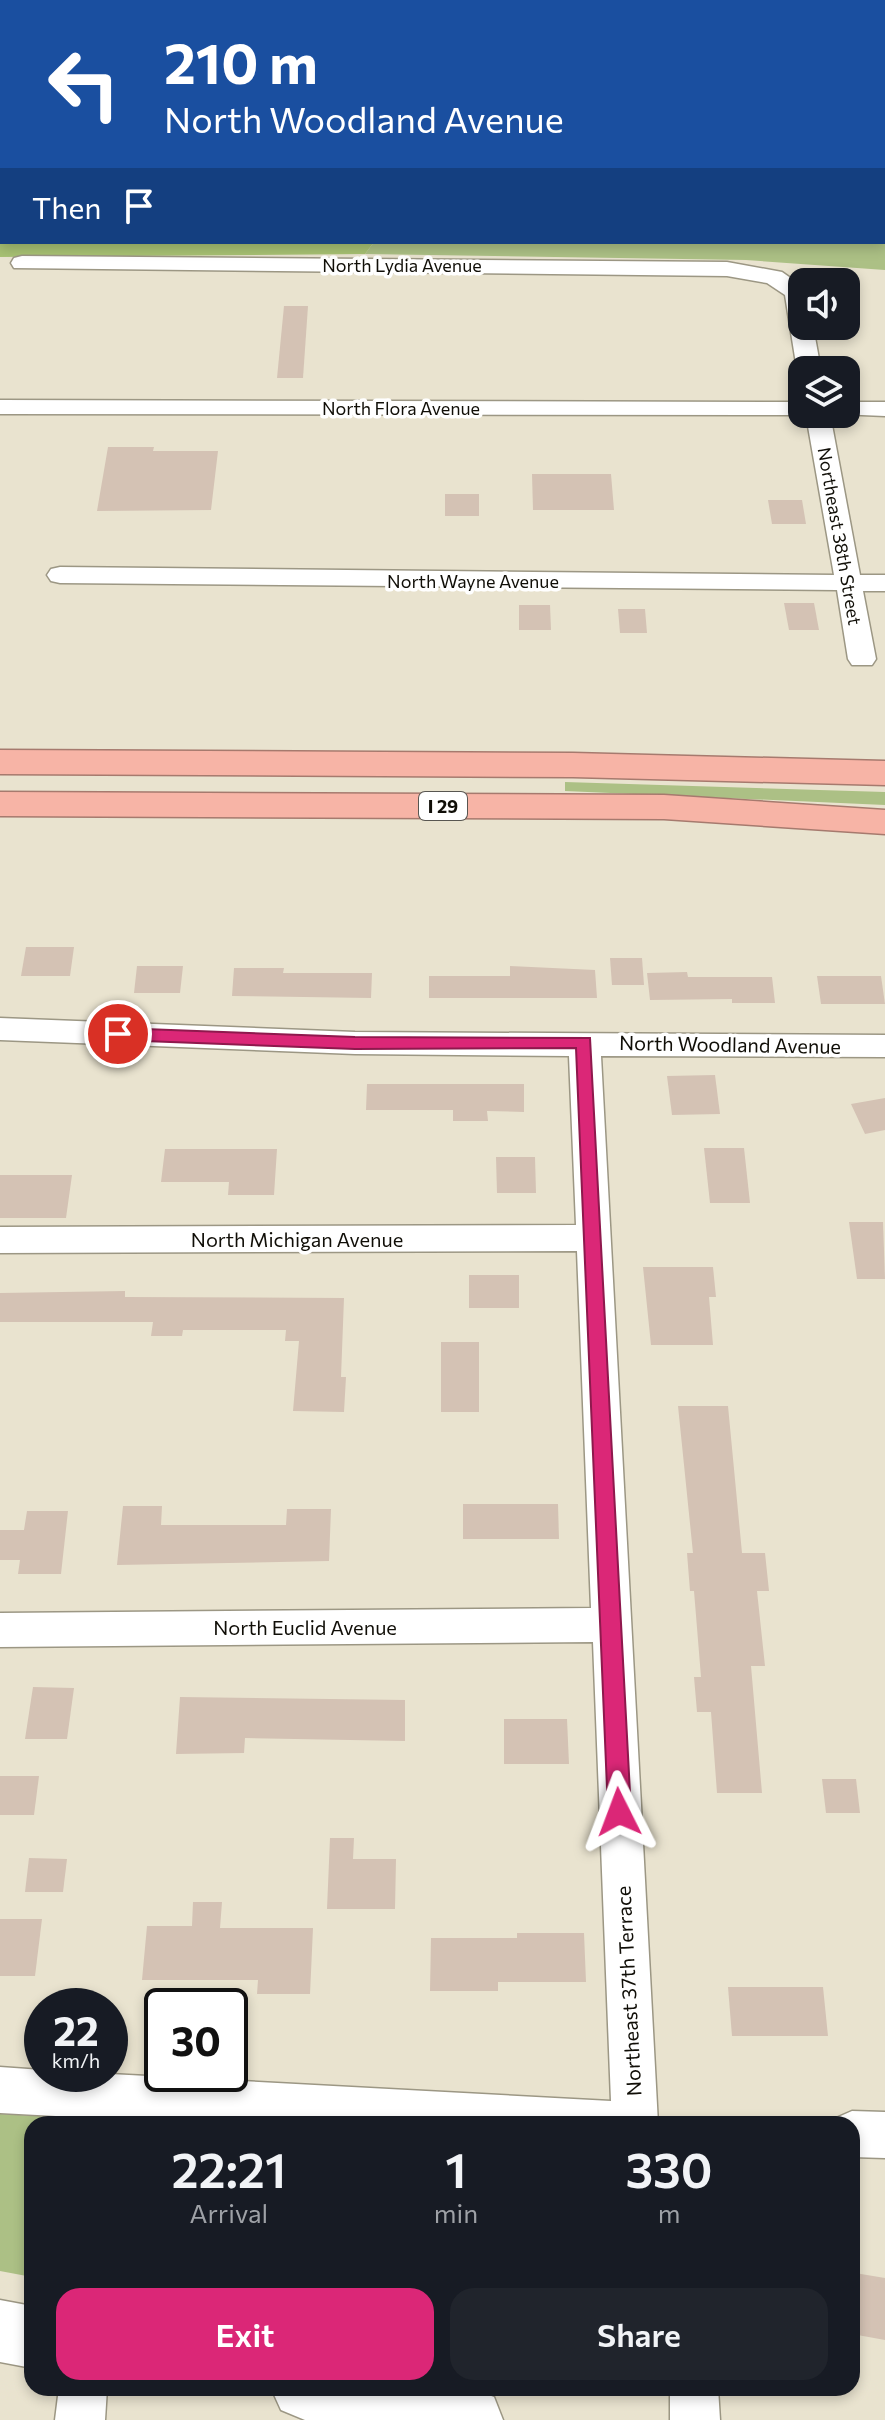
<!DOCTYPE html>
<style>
body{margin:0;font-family:Commissioner,sans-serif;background:#20242c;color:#f1f3f6;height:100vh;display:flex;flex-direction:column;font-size:30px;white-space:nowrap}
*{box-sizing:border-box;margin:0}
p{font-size:26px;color:#9ea1a6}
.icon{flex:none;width:44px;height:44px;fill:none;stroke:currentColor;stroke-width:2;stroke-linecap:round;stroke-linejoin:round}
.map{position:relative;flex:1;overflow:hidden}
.sheet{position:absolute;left:24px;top:2116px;width:836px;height:280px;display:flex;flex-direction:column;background:#171b24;border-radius:24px;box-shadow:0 4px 12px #0003}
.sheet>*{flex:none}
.top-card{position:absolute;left:0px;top:0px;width:886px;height:244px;box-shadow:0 4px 12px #0003;background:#1a4fa0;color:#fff;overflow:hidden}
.fabs{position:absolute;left:788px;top:268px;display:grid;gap:16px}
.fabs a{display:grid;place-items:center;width:72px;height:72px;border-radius:16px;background:#171b24;box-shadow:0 4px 12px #0003;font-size:40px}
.speed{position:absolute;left:24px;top:1988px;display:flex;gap:16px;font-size:40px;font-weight:700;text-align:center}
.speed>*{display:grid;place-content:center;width:104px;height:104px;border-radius:50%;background:#171b24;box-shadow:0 4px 12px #0003;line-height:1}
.speed small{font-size:20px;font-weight:400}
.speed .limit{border:4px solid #111;border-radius:12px;background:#fff;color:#111}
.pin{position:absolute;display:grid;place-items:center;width:68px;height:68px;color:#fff;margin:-34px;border:4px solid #fff;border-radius:50%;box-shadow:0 2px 8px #0007}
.me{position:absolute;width:88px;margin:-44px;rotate:357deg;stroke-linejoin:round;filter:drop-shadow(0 0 6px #0008)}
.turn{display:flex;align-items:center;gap:28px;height:168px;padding:0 32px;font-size:36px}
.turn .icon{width:104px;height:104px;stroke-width:2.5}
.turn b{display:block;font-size:56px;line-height:68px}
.then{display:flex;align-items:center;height:76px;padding:0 32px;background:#0003;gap:16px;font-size:30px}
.eta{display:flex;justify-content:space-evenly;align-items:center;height:136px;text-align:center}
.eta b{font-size:48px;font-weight:600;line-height:56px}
.cta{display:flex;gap:16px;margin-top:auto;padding:16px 32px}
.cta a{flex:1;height:92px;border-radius:24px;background:#db2777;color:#fff;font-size:32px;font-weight:600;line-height:92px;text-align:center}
.cta a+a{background:#20242c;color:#f1f3f6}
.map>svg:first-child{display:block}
.green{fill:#acc085}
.forest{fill:#a7c173}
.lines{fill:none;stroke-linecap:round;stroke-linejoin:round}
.stream{stroke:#4497c7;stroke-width:6}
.building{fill:#d4c2b4}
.minor-casing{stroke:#9c9784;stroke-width:3}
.secondary-casing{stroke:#9c9784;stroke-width:3}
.motorway-casing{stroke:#a67a6e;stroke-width:3}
.minor{fill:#fff;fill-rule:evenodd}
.secondary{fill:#fff;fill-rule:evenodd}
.motorway{fill:#f7b4a6;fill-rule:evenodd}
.route{fill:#db2777;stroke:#8e194d;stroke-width:2}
.labels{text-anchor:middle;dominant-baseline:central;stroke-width:7;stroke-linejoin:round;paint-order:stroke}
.far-street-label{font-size:18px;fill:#100e07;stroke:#fff}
.shield{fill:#fff;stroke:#585651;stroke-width:2}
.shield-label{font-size:18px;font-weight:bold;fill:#100e07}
.street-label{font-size:20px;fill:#100e07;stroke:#fff}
</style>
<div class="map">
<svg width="885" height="2420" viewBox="0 0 885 2420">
<rect width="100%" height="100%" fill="#e9e3cf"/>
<g class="green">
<path d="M885,196V270L746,260L365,254L374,242H884Z"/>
<path d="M565,782L885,792V805L565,791Z"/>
<path d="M0,2114L57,2117V2124H32V2277L0,2271Z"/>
</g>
<g class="forest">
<path d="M0,0H668L677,2H2L0,54Z"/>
<path d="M0,192L2,242H374L365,254L0,257Z"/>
</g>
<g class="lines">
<g class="stream">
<path d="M186,0L192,2"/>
<path d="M512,0L516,2"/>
<path d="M115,2L119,0"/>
<path d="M462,2L484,0"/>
</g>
</g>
<g class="building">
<path d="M284,306H308L303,378H277Z"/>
<path d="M108,447H154L153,451H218L211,510L97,511Z"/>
<path d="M532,474H611L614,510H533Z"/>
<rect x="445" y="494" width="34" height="22"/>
<path d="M768,500H802L806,524H772Z"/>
<path d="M784,603H814L819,630H789Z"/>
<path d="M519,605H550L551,630H519Z"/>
<path d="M618,609H645L647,633H620Z"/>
<path d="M26,947H74L70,976H21Z"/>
<path d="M610,958H642L644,985H612Z"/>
<path d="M137,966H183L180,993H134Z"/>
<path d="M510,966L595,970L597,998H429V976H510Z"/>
<path d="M234,968H284L283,973H372L371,998L232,996Z"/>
<path d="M687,972L688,977H772L775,1003H732V999L650,1000L647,973Z"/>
<path d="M817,976H881L885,1004H821Z"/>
<path d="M715,1075L720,1114L672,1115L667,1076Z"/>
<path d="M367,1084H524V1112L487,1111L488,1121H453V1110H366Z"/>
<path d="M885,1098V1130L865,1134L851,1104Z"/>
<path d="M704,1148H744L750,1203H710Z"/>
<path d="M165,1149H277L274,1195H228L229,1182H161Z"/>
<path d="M496,1157H535L536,1193H497Z"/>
<path d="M0,1175H72L66,1218H0Z"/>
<path d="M849,1222H883L885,1279H857Z"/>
<path d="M643,1267H713L716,1297H709L713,1345H651Z"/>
<rect x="469" y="1275" width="50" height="33"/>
<path d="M125,1291V1297L344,1298L341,1377H346L344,1412L293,1411L299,1341H285L286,1330H183L182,1336H151L153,1322H0V1293Z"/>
<rect x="441" y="1342" width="38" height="70"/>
<path d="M678,1406H728L742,1553H765L769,1591H757L765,1666H751L762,1793H717L711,1712H697L694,1677H701L694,1591H690L687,1553H693Z"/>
<path d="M463,1504H558L559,1539H463Z"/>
<path d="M123,1506H162L161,1525H286L287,1509H331L329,1561L117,1565Z"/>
<path d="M27,1511H68L61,1574H18L20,1560H0V1530H24Z"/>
<path d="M33,1687L74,1688L67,1739H25Z"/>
<path d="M180,1697L405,1700V1741L245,1738L244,1753L176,1754Z"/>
<path d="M504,1719H567L569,1764H504Z"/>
<path d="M0,1776H39L34,1815H0Z"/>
<path d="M822,1779H856L860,1813H826Z"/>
<path d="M330,1838H354L353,1859H396L395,1909H327Z"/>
<path d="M29,1858L67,1859L63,1892H25Z"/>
<path d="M193,1902H222L220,1928H313L310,1994H257L258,1980H142L147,1926H192Z"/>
<path d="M0,1919H42L35,1976H0Z"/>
<path d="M517,1933H584L586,1982H498V1991H430L431,1938H517Z"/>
<path d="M728,1987H823L828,2036H732Z"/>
<path d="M855,2273L885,2278V2340L852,2334Z"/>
</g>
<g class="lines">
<g class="minor-casing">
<g id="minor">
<path d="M794,0H815L816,2H795Z"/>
<rect x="884" y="41" width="1" height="12"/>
<path d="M22,256L727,262L782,272L802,286V326H813L821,370H802V375L797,370L785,295L767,283L727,276L14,268L11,263L14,258Z"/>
<path d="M0,400L802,402V414H830L860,575H885V591H863L876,659L872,665H852L848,659L837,590L60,583L51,581L47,575L51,569L60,567L834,575L806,415L0,414Z"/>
<path d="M846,402H885V416L838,414H846Z"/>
<path d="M0,1018L355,1032L885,1035V1057L601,1056L658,2124H205L0,2113V2067L42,2070V2074H110L611,2101L593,1642L0,1647V1613L591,1608L577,1251L0,1253V1227L576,1225L569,1056L355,1054L0,1040Z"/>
<path d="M852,2111L885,2112V2158L852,2157V2124H833L836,2118Z"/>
<path d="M59,2388H107L105,2420H55Z"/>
<path d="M670,2388H718L720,2420H670Z"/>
</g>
</g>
<g class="secondary-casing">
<g id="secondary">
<path d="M0,2300L32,2306V2368L0,2362Z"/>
<path d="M271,2388H470L494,2397L503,2420H305L281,2410Z"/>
</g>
</g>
<g class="motorway-casing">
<g id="motorway">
<path d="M0,750L573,753L885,761V785L573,777L0,774Z"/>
<path d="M0,792L664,795L885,810V834L664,819L0,816Z"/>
</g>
</g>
<use href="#minor" class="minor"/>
<use href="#secondary" class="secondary"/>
<use href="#motorway" class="motorway"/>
</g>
<path class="route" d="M118,1028L355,1037L590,1038L631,1812L627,1819L619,1822L612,1819L608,1812L576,1048L355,1049L118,1040L110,1034Z"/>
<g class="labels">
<g class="far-street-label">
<text x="402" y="265">North Lydia Avenue</text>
<text x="401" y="408">North Flora Avenue</text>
<text transform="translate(840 536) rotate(80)">Northeast 38th Street</text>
<text x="473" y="581">North Wayne Avenue</text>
</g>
<rect class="shield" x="419" y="792" width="48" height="28" rx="6"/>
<g class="shield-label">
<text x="443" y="806">I 29</text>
</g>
<g class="street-label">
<text transform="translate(730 1044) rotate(1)">North Woodland Avenue</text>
<text x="297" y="1239">North Michigan Avenue</text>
<text x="305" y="1627">North Euclid Avenue</text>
<text transform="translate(628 1991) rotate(-93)">Northeast 37th Terrace</text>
</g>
</g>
</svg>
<div class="fabs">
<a><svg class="icon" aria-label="sound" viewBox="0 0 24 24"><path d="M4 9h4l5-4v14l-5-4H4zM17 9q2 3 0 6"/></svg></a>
<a><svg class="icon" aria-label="layers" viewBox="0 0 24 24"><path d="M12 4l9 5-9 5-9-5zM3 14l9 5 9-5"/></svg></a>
</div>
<div class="speed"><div>22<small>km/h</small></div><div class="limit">30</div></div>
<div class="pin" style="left:118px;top:1034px;background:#d93025"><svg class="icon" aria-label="arrive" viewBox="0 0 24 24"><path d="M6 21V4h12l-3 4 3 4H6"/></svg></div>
<svg class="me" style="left:619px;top:1812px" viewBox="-20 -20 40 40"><path d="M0-17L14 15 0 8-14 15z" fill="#db2777" stroke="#fff" stroke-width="4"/></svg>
<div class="top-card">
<div class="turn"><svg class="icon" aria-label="left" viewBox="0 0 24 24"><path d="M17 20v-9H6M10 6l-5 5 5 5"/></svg><div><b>210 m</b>North Woodland Avenue</div></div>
<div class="then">Then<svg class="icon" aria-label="arrive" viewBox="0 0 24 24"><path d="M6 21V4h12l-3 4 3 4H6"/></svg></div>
</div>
<section class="sheet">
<div class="eta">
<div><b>22:21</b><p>Arrival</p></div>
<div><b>1</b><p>min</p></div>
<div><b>330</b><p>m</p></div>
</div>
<div class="cta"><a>Exit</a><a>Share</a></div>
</section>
</div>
